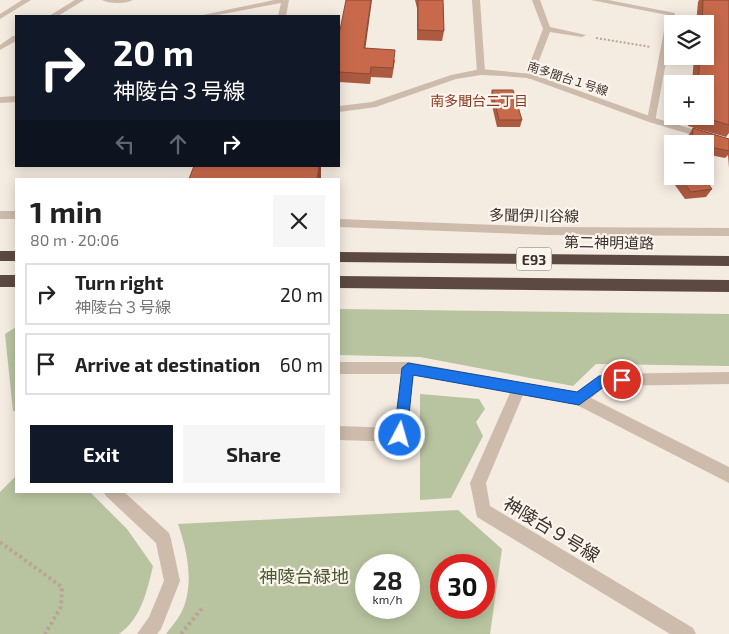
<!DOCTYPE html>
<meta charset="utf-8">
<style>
body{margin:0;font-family:"Exo 2","Noto Sans JP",sans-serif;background:#f6f6f6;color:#222;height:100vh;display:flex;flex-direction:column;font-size:19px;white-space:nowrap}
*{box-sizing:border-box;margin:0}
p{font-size:16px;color:#767676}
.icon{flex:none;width:28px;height:28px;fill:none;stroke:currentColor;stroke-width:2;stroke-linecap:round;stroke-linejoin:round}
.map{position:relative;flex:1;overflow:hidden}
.side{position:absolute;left:15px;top:178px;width:325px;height:315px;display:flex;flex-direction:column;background:#fff;border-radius:0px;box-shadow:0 2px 12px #0003}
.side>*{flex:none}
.top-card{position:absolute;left:15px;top:15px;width:325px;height:152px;border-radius:0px;box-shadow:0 2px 12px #0003;background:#111827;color:#fff;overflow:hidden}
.fabs{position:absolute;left:664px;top:15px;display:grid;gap:10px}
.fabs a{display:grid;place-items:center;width:50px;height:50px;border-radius:0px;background:#fff;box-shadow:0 2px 12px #0003;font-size:25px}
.speed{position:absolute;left:355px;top:554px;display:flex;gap:10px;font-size:25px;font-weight:700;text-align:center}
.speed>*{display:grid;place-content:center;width:65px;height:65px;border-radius:50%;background:#fff;box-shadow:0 2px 12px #0003;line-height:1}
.speed small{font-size:12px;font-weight:400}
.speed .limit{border:8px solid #d22;background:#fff;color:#111}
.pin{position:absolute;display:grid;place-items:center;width:42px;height:42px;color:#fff;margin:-21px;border:2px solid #fff;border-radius:50%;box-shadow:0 1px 5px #0007}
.me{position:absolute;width:55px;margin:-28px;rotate:6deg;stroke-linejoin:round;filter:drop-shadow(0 0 4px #0008)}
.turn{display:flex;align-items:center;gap:18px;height:105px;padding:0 15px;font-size:22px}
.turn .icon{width:65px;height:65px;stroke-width:2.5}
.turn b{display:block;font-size:35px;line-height:42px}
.lanes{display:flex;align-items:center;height:48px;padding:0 15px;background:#0003;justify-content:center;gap:25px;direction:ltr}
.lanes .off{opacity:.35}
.round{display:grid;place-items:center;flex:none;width:52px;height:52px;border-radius:0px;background:#f6f6f6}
.overview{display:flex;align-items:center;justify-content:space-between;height:85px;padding:0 15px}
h1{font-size:30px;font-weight:700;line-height:38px}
.cta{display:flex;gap:10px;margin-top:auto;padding:10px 15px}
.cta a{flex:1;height:58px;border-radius:0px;background:#111827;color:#fff;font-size:20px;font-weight:700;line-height:58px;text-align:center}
.cta a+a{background:#f6f6f6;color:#222}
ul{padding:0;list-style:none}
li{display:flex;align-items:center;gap:15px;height:62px;margin:0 10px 8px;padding:0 5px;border:2px solid #e0e0e0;border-radius:0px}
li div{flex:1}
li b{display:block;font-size:19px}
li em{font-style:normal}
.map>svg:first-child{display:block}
.green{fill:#b8c4a0;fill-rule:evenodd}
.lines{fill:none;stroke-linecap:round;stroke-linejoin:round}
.path-far1{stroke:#b9a596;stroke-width:2;stroke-dasharray:2 2;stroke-linecap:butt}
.path{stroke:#b9a596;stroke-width:4;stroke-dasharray:3 3;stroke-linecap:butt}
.minor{fill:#cdbbac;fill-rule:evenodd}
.tertiary{fill:#cdbbac;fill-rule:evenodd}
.motorway{fill:#5c4a42;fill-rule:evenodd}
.wall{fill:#ac5a40}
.shaded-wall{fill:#8c4a34}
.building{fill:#c8694b;stroke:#8c4a34}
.route{fill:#1a73e8;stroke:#114b97}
.labels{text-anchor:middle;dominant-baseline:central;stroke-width:4.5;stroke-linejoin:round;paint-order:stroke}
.far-street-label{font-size:12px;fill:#3b302b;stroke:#fbf5ee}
.far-neighbourhood-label{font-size:14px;fill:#8c3b22;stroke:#fbf5ee}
.shield{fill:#fbf5ee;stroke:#756b66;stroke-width:1}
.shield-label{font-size:14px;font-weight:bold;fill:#3b302b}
.street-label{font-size:15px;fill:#3b302b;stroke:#fbf5ee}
.near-street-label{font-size:18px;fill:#3b302b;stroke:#fbf5ee}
.near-park-label{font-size:18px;fill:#4a5a2e;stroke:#fbf5ee}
</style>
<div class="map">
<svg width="729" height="634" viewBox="0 0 729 634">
<rect width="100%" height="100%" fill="#f4ebe1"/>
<g class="green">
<path d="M339,309L729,314V366L596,364L573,386L420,357L339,355Z"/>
<path d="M16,327V411H13L5,334Z"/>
<path d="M420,394L479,399L485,409L476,422L483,436L451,498L420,500Z"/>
<path d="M16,476V491H89L127,529L153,566C147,591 141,619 119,634H0V492Z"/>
<path d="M458,510L502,549L490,634H166C170,628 176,622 180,615C195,588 188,552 178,524ZM366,565H409V608H366ZM441,565H484V608H441Z"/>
</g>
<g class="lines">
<path class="path-far1" d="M596,38L651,47"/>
<g class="path">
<path d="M0,542L62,587L61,607L45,634"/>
<path d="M181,634L203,607"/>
</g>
<g class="minor">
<path d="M22,0H31L0,19V14Z"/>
<path d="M75,0H84L58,16H49Z"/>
<path d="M102,0H133C126,4 109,4 102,0Z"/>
<path d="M274,0H289L286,16H278L281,3L212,16H198Z"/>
<path d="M472,0H480L485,72L481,75L477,72Z"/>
<path d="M532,0H540L550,27L586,35L582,37L550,32L533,76L529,79L525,76L543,29Z"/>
<path d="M591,0H608L675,13L655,122L652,123L647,120L667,15Z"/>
<path d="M13,36H16V41L0,50V45Z"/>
<path d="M339,362H408L577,392L603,374L729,372V384L606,386L591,398L729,467V483L577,405L523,395L486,483L490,506L693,628L696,634H670L477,517L470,483L510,393L414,375L405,440L400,442L339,440V426L394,428L401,374H339Z"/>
<path d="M103,491H123L169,533L171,539L180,581L161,629L157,634H137L149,617L164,581L156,543L106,496Z"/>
</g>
<g class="tertiary">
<path d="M481,69L532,74L655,118L729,140V146L649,122L528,78L503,76L481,75L456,79L376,107L339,112V106L372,102L451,75Z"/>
<path d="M16,96V102L0,103V97Z"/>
<rect x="0" y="211" width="16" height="8"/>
<path d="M339,219L548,227L729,228V236L548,235L339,227Z"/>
</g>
<g class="motorway">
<rect x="0" y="251" width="16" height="10"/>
<path d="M339,252L729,256V266L339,262Z"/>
<rect x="0" y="275" width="16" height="12"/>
<path d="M339,276L729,280V292L339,288Z"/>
</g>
</g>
<g class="wall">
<path d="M415,0H443L444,31L442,41L417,40V8Z"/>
<path d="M699,0H729V133L726,137L688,126L689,116H705V84H692L694,56H705V24H696L698,2Z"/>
<path d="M339,35L366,48L395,60L392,78L371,77L370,84L339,82Z"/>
<path d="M492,90L522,120L520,127H497L490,97Z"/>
<path d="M693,128L729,139V168L728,155L725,158L705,154V144H687L688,136Z"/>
<path d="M672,166V176H702L712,189L706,197L685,199L667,174Z"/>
</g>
<g class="shaded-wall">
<path d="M371,0H372L364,58V48Z"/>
<path d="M319,166H321V179H317Z"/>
</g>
<g class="building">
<path d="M346,0H371L364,48L395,50L393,68L371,67L370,74L339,72V35Z"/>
<path d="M418,0H443L444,31L418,30Z"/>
<path d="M703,0H729V125L699,116H705V84H698L700,56H705V24H702Z"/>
<path d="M492,90H513L522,120H499Z"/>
<path d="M693,128L729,139V151L705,146V144L692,143Z"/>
<path d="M194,166H319L317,179H189Z"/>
<path d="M679,176H702L712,189L691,192Z"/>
</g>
<path class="route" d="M408,363L577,392L599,376L622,374L629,380L622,386H605L579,405L413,375L407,435L405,440L400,441L396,440L394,435L402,368Z"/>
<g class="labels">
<g class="far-street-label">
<text transform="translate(568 78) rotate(18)">南多聞台１号線</text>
</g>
<g class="far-neighbourhood-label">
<text x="479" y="100">南多聞台二丁目</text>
</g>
<rect class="shield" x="516.5" y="247.5" width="35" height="23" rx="4"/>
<g class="shield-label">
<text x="534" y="259">E93</text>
</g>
<g class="street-label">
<text transform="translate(534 215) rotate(1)">多聞伊川谷線</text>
<text transform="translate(609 242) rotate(1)">第二神明道路</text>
</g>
<g class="near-street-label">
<text transform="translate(552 529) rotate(31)">神陵台９号線</text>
</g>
<g class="near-park-label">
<text x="304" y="576">神陵台緑地</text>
</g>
</g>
</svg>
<div class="fabs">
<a><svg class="icon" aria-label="layers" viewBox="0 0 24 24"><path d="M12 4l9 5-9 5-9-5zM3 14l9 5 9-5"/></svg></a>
<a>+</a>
<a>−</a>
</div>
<div class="speed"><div>28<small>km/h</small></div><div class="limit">30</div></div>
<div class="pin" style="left:622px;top:380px;background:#d93025"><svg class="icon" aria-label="arrive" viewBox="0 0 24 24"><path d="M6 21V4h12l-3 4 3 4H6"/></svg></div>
<svg class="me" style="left:400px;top:435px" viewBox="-20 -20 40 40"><circle r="17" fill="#1a73e8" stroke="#fff" stroke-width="3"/><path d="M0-11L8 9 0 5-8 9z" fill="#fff"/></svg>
<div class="top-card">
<div class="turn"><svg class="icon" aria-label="right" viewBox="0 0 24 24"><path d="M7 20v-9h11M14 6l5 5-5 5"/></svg><div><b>20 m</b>神陵台３号線</div></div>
<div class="lanes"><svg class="icon off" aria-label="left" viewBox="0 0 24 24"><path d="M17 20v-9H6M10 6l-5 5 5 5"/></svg><svg class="icon off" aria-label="ahead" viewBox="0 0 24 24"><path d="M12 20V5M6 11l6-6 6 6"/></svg><svg class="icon" aria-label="right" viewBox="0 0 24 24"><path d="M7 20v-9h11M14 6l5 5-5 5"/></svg></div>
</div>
<section class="side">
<div class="overview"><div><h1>1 min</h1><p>80 m · 20:06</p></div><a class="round"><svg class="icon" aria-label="close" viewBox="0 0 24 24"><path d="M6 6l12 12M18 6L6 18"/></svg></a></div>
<ul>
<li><svg class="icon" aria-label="right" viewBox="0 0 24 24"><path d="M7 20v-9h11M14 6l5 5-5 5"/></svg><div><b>Turn right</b><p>神陵台３号線</p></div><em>20 m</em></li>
<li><svg class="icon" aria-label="arrive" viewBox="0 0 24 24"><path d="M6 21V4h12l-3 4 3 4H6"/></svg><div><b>Arrive at destination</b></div><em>60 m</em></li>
</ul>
<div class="cta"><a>Exit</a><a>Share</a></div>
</section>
</div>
